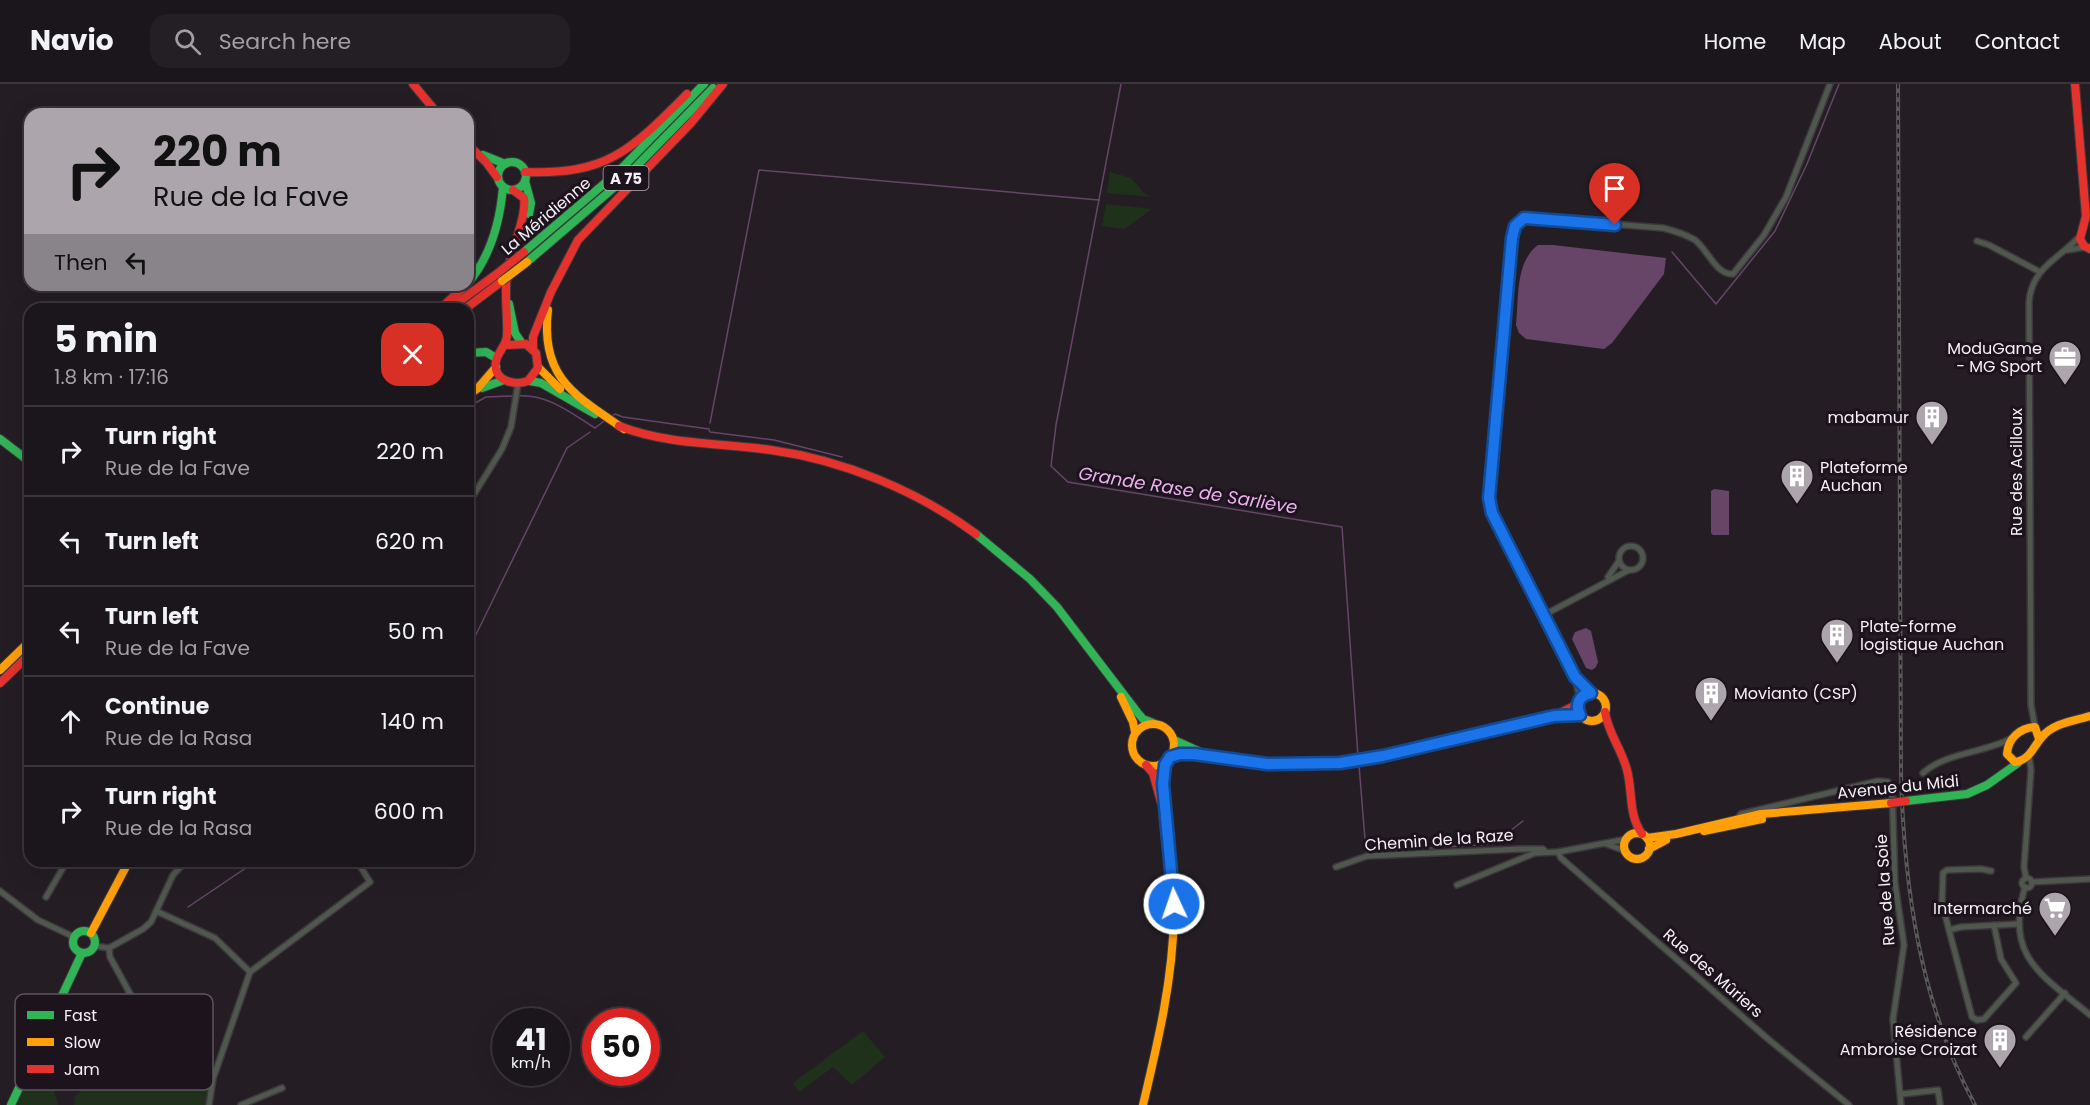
<!DOCTYPE html>
<meta charset="utf-8">
<style>
body{margin:0;font-family:Poppins,sans-serif;background:#241f24;color:#f1f3f6;height:100vh;display:flex;flex-direction:column;font-size:22px;white-space:nowrap}
*{box-sizing:border-box;margin:0}
p{font-size:20px;color:#a09fa3}
.icon{flex:none;width:33px;height:33px;fill:none;stroke:currentColor;stroke-width:2;stroke-linecap:round;stroke-linejoin:round}
.map{position:relative;flex:1;overflow:hidden}
.drawer{position:absolute;left:24px;top:219px;width:450px;height:564px;display:flex;flex-direction:column;background:#1b161b;border-radius:18px;box-shadow:0 6px 24px #0002,0 0 0 2px #39353a}
.drawer>*{flex:none}
.banner{position:absolute;left:24px;top:24px;width:450px;height:183px;border-radius:18px;box-shadow:0 6px 24px #0002,0 0 0 2px #39353a;background:#aca6ac;color:#111;overflow:hidden}
.speed{position:absolute;left:492px;top:924px;display:flex;gap:12px;font-size:30px;font-weight:700;text-align:center}
.speed>*{display:grid;place-content:center;width:78px;height:78px;border-radius:50%;background:#1b161b;box-shadow:0 6px 24px #0002,0 0 0 2px #39353a;line-height:1}
.speed small{font-size:15px;font-weight:400}
.speed .limit{border:9px solid #d22;background:#fff;color:#111}
.pin{position:absolute;display:grid;place-items:center;width:51px;height:51px;color:#fff;margin:-62px -26px;border-radius:50% 50% 50% 0;rotate:-45deg;box-shadow:0 0 6px #0007}
.pin .icon{rotate:45deg}
.me{position:absolute;width:66px;margin:-33px;rotate:357deg;stroke-linejoin:round;filter:drop-shadow(0 0 4px #0008)}
.turn{display:flex;align-items:center;gap:21px;height:126px;padding:0 30px;font-size:27px}
.turn .icon{width:78px;height:78px;stroke-width:2.5}
.turn b{display:block;font-size:42px;line-height:51px}
.then{display:flex;align-items:center;height:57px;padding:0 30px;background:#0003;gap:12px;font-size:22px}
.round{display:grid;place-items:center;flex:none;width:63px;height:63px;border-radius:18px;background:#241f24}
.overview{display:flex;align-items:center;justify-content:space-between;height:102px;padding:0 30px}
h1{font-size:36px;font-weight:700;line-height:45px}
ul{padding:0;list-style:none}
li{display:flex;align-items:center;gap:18px;height:90px;padding:0 30px;border-top:2px solid #39353a}
li div{flex:1}
li b{display:block;font-size:22px}
li em{font-style:normal}
header{display:flex;align-items:center;gap:36px;box-sizing:border-box;height:84px;padding:0 30px;background:#1b161b;border-bottom:2px solid #39353a}
header strong{font-size:28px}
nav{display:flex;gap:33px;margin-inline-start:auto;font-size:21px}
.search{width:420px;height:54px;background:#241f24;display:flex;align-items:center;gap:15px;box-sizing:border-box;padding:0 21px;border-radius:18px;color:#a09fa3;font-size:22px}
.map>svg:first-child{display:block}
.green{fill:#1f311a}
.water{fill:#664569}
.lines{fill:none;stroke-linecap:round;stroke-linejoin:round}
.stream{stroke:#664569;stroke-width:1.5}
.street-casing{stroke:#3c383c;stroke-width:8}
.fast-casing{stroke:#3c383c;stroke-width:10}
.slow-casing{stroke:#3c383c;stroke-width:10}
.jam-casing{stroke:#3c383c;stroke-width:10}
.street{stroke:#50574e;stroke-width:5}
.fast{stroke:#30b455;stroke-width:8}
.slow{stroke:#ff9f0a;stroke-width:8}
.jam{stroke:#e5322d;stroke-width:8}
.rail-casing{stroke:#595a58;stroke-width:4}
.rail{stroke:#1c131d;stroke-width:1.5;stroke-dasharray:4.5;stroke-linecap:butt}
.slow-bridge-casing{stroke:#3c383c;stroke-width:10;stroke-linecap:butt}
.jam-bridge-casing{stroke:#3c383c;stroke-width:10;stroke-linecap:butt}
.slow-bridge{stroke:#ff9f0a;stroke-width:8}
.jam-bridge{stroke:#e5322d;stroke-width:8}
.route-casing{stroke:#114b97;stroke-width:15}
.route{stroke:#1a73e8;stroke-width:10}
.labels{text-anchor:middle;dominant-baseline:central;stroke-width:6;stroke-linejoin:round;paint-order:stroke}
.shield{fill:#1c131d;stroke:#b4adb5;stroke-width:1.5}
.shield-label{font-size:15px;font-weight:bold;fill:#f5eff6}
.street-label{font-size:16px;fill:#f5eff6;stroke:#1c131d}
.poi-label{font-size:16px;fill:#f5eff6;stroke:#1c131d;text-anchor:end}
.water-label{font-size:18px;font-style:italic;fill:#eab0ef;stroke:#1c131d}
.key{fill:#1c131d;stroke:#5d555e;stroke-width:1.5}
.key-label{font-size:16px;fill:#f5eff6}
</style>
<header>
<strong>Navio</strong>
<div class="search"><svg class="icon" aria-label="search" viewBox="0 0 24 24"><circle cx="10" cy="10" r="6"/><path d="M15 15l6 6"/></svg>Search here</div>
<nav><a>Home</a><a>Map</a><a>About</a><a>Contact</a></nav>
</header>
<div class="map">
<svg width="2090" height="1021" viewBox="0 0 2090 1021">
<rect width="100%" height="100%" fill="#241e24"/>
<g class="green">
<path d="M1110,88L1131,94L1144,109L1151,113L1107,109Z"/>
<path d="M1106,120L1152,125L1124,145L1102,142Z"/>
<path d="M863,947L885,973L852,1001L833,983L799,1008L793,999Z"/>
<path d="M43,966L58,1021H15Z"/>
<path d="M217,979L207,1021H74L75,1012L81,1007V998L96,994L97,987L100,995Z"/>
</g>
<g class="water">
<path d="M1538,161H1553L1666,174L1664,190L1612,259L1604,265L1526,255L1519,249L1516,241C1519,214 1515,178 1538,161Z"/>
<path d="M1714,405L1729,407V451H1713L1711,449V407Z"/>
<path d="M1586,544L1591,547L1598,578L1596,583L1592,586L1586,584L1572,555L1575,548Z"/>
</g>
<g class="lines">
<g class="stream">
<path d="M1121,0L1056,341L1051,382L1068,398L1342,443L1358,672"/>
<path d="M1672,168L1716,220L1775,147L1807,80L1839,0"/>
<path d="M518,312C548,310 571,329 595,344L604,337"/>
<path d="M468,323L486,313L513,312"/>
<path d="M612,332L615,330L623,333L709,345"/>
<path d="M710,339L759,86L1099,116"/>
<path d="M709,346L710,348L774,356L842,373"/>
<path d="M468,567L567,364L590,348"/>
<path d="M1359,681L1366,768L1493,760L1523,737"/>
<path d="M188,823L256,777"/>
</g>
<g class="street-casing">
<g id="street">
<path d="M1977,157L1989,161L2040,188"/>
<path d="M2067,166L2086,163"/>
<path d="M468,420L502,365L511,343L518,300"/>
<circle cx="1631" cy="474" r="12"/>
<path d="M1608,493L1619,477"/>
<path d="M1544,531L1490,422L1512,154C1515,140 1519,134 1534,134L1663,144C1675,147 1685,150 1695,156C1708,166 1716,191 1733,190L1764,151L1786,113L1830,0"/>
<path d="M1578,596L1591,609"/>
<path d="M1580,615L1575,593L1544,531L1629,486"/>
<path d="M2035,643L2031,621L2029,218C2032,183 2059,175 2080,152"/>
<path d="M1923,689C1946,668 1985,669 2012,654"/>
<path d="M1737,735L1741,730L1878,697L1888,698L1892,702L1895,799L1904,861L1893,935L1901,1021"/>
<path d="M1606,760L1626,767"/>
<path d="M1558,768L1561,774L1768,955L1849,1021"/>
<path d="M116,777L126,783"/>
<path d="M1336,783L1367,772L1521,765H1543L1545,767"/>
<path d="M1991,787L1981,785L1947,786L1943,789L1942,819L1949,846L1961,843L2018,840"/>
<circle cx="2027" cy="799" r="5"/>
<path d="M2026,794L2024,783L2031,686L2029,671"/>
<path d="M2032,798L2090,795"/>
<path d="M1457,801L1535,769L1558,768L1627,755"/>
<path d="M2025,803C2004,873 2042,891 2090,931"/>
<path d="M0,807L38,836L74,853"/>
<path d="M46,813L67,777"/>
<path d="M156,827L215,854L250,888"/>
<path d="M1949,846L1972,933L1977,936L1984,935L2016,899L2001,875L1994,841"/>
<path d="M95,862L109,864L143,845L151,838L173,791L186,777"/>
<path d="M109,864L110,873L133,915"/>
<path d="M2026,953L2065,909"/>
<path d="M1902,1010L1938,1006L1940,1020"/>
<path d="M209,1021L213,995L250,888L370,798L357,777"/>
<path d="M241,1021L282,1004"/>
</g>
</g>
<g class="fast-casing">
<g id="fast">
<path d="M483,71L505,80"/>
<circle cx="512" cy="92" r="14"/>
<path d="M525,97L531,119L529,130"/>
<path d="M524,168L618,88L704,0"/>
<path d="M527,178L624,95L713,4"/>
<path d="M468,199C491,172 500,138 503,103"/>
<path d="M509,220L515,249L521,258"/>
<path d="M468,269L486,268L496,274"/>
<path d="M530,297L541,299L595,330"/>
<path d="M482,304L504,296"/>
<path d="M0,355L30,378"/>
<path d="M976,450L1030,495L1057,523L1137,628L1143,635L1153,639"/>
<path d="M1174,656L1198,667"/>
<path d="M1906,717L1967,710L1987,701L2018,679"/>
<circle cx="84" cy="858" r="11"/>
<path d="M11,1021L82,869"/>
</g>
</g>
<g class="slow-casing">
<g id="slow">
<path d="M548,226C540,293 574,311 624,345"/>
<path d="M538,283L560,305"/>
<path d="M468,311L477,305L496,283"/>
<path d="M0,586L30,557"/>
<circle cx="1592" cy="623" r="14"/>
<path d="M1121,613L1133,638L1135,648"/>
<circle cx="1153" cy="661" r="21"/>
<path d="M2039,655L2035,643C2020,644 2008,654 2007,670L2015,678C2030,676 2033,663 2042,653C2053,639 2074,637 2090,632"/>
<path d="M1704,747L1762,735"/>
<circle cx="1637" cy="762" r="13"/>
<path d="M1647,754L1676,750L1761,730L1891,719"/>
<path d="M1649,765L1666,756"/>
<path d="M91,849L129,777"/>
<path d="M1143,1021C1158,958 1173,895 1174,830C1174,781 1152,721 1169,675"/>
</g>
</g>
<g class="jam-casing">
<g id="jam">
<path d="M413,0L438,30"/>
<path d="M2075,0L2086,132L2080,155L2084,162L2090,165"/>
<path d="M468,61L486,78L497,93"/>
<path d="M525,88C608,91 631,66 687,10"/>
<path d="M440,225L466,201"/>
<path d="M449,225L498,189"/>
<path d="M465,225L502,197"/>
<path d="M506,261L526,260L536,269L538,284L528,297C515,302 492,297 496,277C498,268 506,262 507,252C508,231 504,211 507,191C510,168 527,133 524,114L513,106"/>
<path d="M533,264V253L551,208L578,156L691,39L723,0"/>
<path d="M619,342C668,361 720,359 771,366C843,376 918,407 976,450"/>
<path d="M0,599L30,570"/>
<path d="M1605,628C1608,649 1622,666 1627,686C1633,708 1628,730 1642,750"/>
<path d="M1170,673L1194,670L1267,680L1339,679L1383,672L1554,632L1578,620"/>
<path d="M1146,681L1153,689L1161,718"/>
</g>
</g>
<use href="#street" class="street"/>
<use href="#fast" class="fast"/>
<use href="#slow" class="slow"/>
<use href="#jam" class="jam"/>
<g class="rail-casing">
<path id="rail" d="M1898,0L1901,690C1904,804 1920,919 1975,1021"/>
</g>
<use href="#rail" class="rail"/>
<g class="slow-bridge-casing">
<path id="slow-bridge" d="M502,197L527,178"/>
</g>
<g class="jam-bridge-casing">
<g id="jam-bridge">
<path d="M498,189L524,168"/>
<path d="M1891,719L1906,717"/>
</g>
</g>
<use href="#slow-bridge" class="slow-bridge"/>
<use href="#jam-bridge" class="jam-bridge"/>
</g>
<g class="lines">
<g class="route-casing">
<path id="route" d="M1174,820L1163,700L1165,681L1170,673L1180,670H1194L1267,680L1340,679L1383,672L1554,632L1580,631C1575,621 1579,611 1591,609L1575,593L1492,429L1489,414L1512,154L1515,142L1524,134L1615,141"/>
</g>
<use href="#route" class="route"/>
</g>
<defs>
<g id="office-pin" transform="scale(1.725)"><path d="M0 17L-7.5 6A9.5 9.5 0 1 1 7.5 6Z" fill="#aca6ac" stroke="#1c131d"/><path d="M-6-3h4V-5.5h4V-3h4V5H-6ZM-1-4.5V-3h2v-1.5ZM-6 0V1H6V0Z" fill="#fff"/></g>
<g id="building-pin" transform="scale(1.725)"><path d="M0 17L-7.5 6A9.5 9.5 0 1 1 7.5 6Z" fill="#aca6ac" stroke="#1c131d"/><path d="M-4-6H4V6H1V3H-1V6H-4ZM-2.5-4.3h1.7v1.8h-1.7ZM.8-4.3h1.7v1.8H.8ZM-2.5-1h1.7V.8h-1.7ZM.8-1h1.7V.8H.8Z" fill="#fff"/></g>
<g id="supermarket-pin" transform="scale(1.725)"><path d="M0 17L-7.5 6A9.5 9.5 0 1 1 7.5 6Z" fill="#aca6ac" stroke="#1c131d"/><path d="M-6-5.5h2.5l.6 2H6L4.5 2H-2.5L-4.4-4H-6ZM-1.5 3.2a1.3 1.3 0 1 0 .1 0ZM3 3.2a1.3 1.3 0 1 0 .1 0Z" fill="#fff"/></g>
</defs>
<g fill-rule="evenodd">
<use href="#office-pin" x="2065" y="273"/>
<use href="#building-pin" x="1932" y="333"/>
<use href="#building-pin" x="1797" y="392"/>
<use href="#building-pin" x="1837" y="551"/>
<use href="#building-pin" x="1711" y="609"/>
<use href="#supermarket-pin" x="2055" y="824"/>
<use href="#building-pin" x="2000" y="956"/>
</g>
<g class="labels">
<rect class="shield" x="603.5" y="82" width="45" height="24" rx="4.5"/>
<g class="shield-label">
<text x="626" y="94">A 75</text>
</g>
<g class="street-label">
<text transform="translate(546 132) rotate(-40)">La Méridienne</text>
<text transform="translate(2016 388) rotate(-90)">Rue des Acilloux</text>
<text transform="translate(1898 703) rotate(-6)">Avenue du Midi</text>
<text transform="translate(1439 756) rotate(-4)">Chemin de la Raze</text>
<text transform="translate(1885 806) rotate(-94)">Rue de la Soie</text>
<text transform="translate(1713 889) rotate(41)">Rue des Mûriers</text>
</g>
<g class="poi-label">
<text x="2042" y="264">ModuGame<tspan x="2042" dy="18">- MG Sport</tspan></text>
<text x="1909" y="333">mabamur</text>
<text x="1820" y="383" text-anchor="start">Plateforme<tspan x="1820" dy="18">Auchan</tspan></text>
<text x="1860" y="542" text-anchor="start">Plate-forme<tspan x="1860" dy="18">logistique Auchan</tspan></text>
<text x="1734" y="609" text-anchor="start">Movianto (CSP)</text>
<text x="2032" y="824">Intermarché</text>
<text x="1977" y="947">Résidence<tspan x="1977" dy="18">Ambroise Croizat</tspan></text>
</g>
<g class="water-label">
<text transform="translate(1188 406) rotate(9)">Grande Rase de Sarliève</text>
</g>
</g>
<rect x="15" y="910" width="198" height="96" rx="9" class="key"/>
<rect x="27" y="927" width="27" height="8" fill="#30b455"/>
<rect x="27" y="954" width="27" height="8" fill="#ff9f0a"/>
<rect x="27" y="981" width="27" height="8" fill="#e5322d"/>
<g class="key-label">
<text x="64" y="937">Fast</text>
<text x="64" y="964">Slow</text>
<text x="64" y="991">Jam</text>
</g>
</svg>
<div class="speed"><div>41<small>km/h</small></div><div class="limit">50</div></div>
<div class="pin" style="left:1615px;top:141px;background:#d93025"><svg class="icon" aria-label="arrive" viewBox="0 0 24 24"><path d="M6 21V4h12l-3 4 3 4H6"/></svg></div>
<svg class="me" style="left:1174px;top:820px" viewBox="-20 -20 40 40"><circle r="17" fill="#1a73e8" stroke="#fff" stroke-width="3"/><path d="M0-11L8 9 0 5-8 9z" fill="#fff"/></svg>
<div class="banner">
<div class="turn"><svg class="icon" aria-label="right" viewBox="0 0 24 24"><path d="M7 20v-9h11M14 6l5 5-5 5"/></svg><div><b>220 m</b>Rue de la Fave</div></div>
<div class="then">Then<svg class="icon" aria-label="left" viewBox="0 0 24 24"><path d="M17 20v-9H6M10 6l-5 5 5 5"/></svg></div>
</div>
<section class="drawer">
<div class="overview"><div><h1>5 min</h1><p>1.8 km · 17:16</p></div><a class="round" style="background:#d93025;color:#fff"><svg class="icon" aria-label="close" viewBox="0 0 24 24"><path d="M6 6l12 12M18 6L6 18"/></svg></a></div>
<ul>
<li><svg class="icon" aria-label="right" viewBox="0 0 24 24"><path d="M7 20v-9h11M14 6l5 5-5 5"/></svg><div><b>Turn right</b><p>Rue de la Fave</p></div><em>220 m</em></li>
<li><svg class="icon" aria-label="left" viewBox="0 0 24 24"><path d="M17 20v-9H6M10 6l-5 5 5 5"/></svg><div><b>Turn left</b></div><em>620 m</em></li>
<li><svg class="icon" aria-label="left" viewBox="0 0 24 24"><path d="M17 20v-9H6M10 6l-5 5 5 5"/></svg><div><b>Turn left</b><p>Rue de la Fave</p></div><em>50 m</em></li>
<li><svg class="icon" aria-label="ahead" viewBox="0 0 24 24"><path d="M12 20V5M6 11l6-6 6 6"/></svg><div><b>Continue</b><p>Rue de la Rasa</p></div><em>140 m</em></li>
<li><svg class="icon" aria-label="right" viewBox="0 0 24 24"><path d="M7 20v-9h11M14 6l5 5-5 5"/></svg><div><b>Turn right</b><p>Rue de la Rasa</p></div><em>600 m</em></li>
</ul>
</section>
</div>
